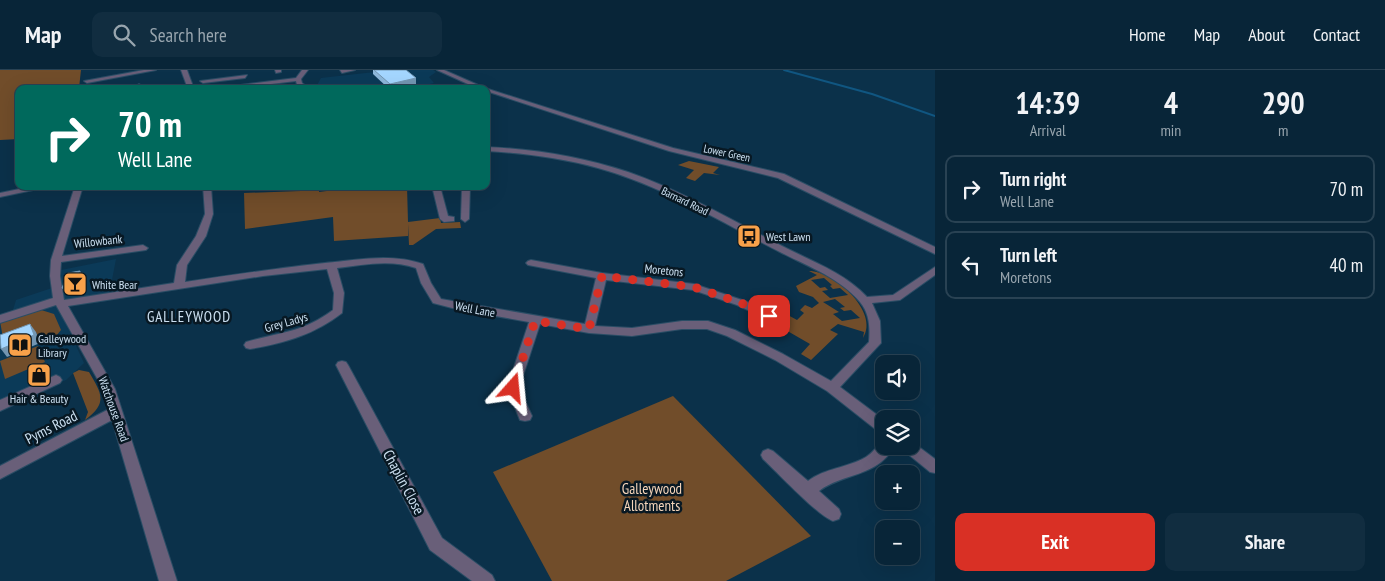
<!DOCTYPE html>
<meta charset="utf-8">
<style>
body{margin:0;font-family:"PT Sans Narrow",sans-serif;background:#112d40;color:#f1f3f6;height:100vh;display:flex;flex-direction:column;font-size:19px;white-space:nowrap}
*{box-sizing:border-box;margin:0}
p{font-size:16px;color:#98a5ae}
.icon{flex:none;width:28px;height:28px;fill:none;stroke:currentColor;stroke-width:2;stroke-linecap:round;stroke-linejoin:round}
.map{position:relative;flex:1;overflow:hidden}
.side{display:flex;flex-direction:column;background:#082538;width:450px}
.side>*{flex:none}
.hud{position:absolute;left:15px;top:15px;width:475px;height:105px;border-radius:10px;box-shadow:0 5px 20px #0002,0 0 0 1px #294253;background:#00695c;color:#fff;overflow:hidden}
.tools{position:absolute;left:875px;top:285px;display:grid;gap:10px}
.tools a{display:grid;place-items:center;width:45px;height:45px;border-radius:10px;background:#082538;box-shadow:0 5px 20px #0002,0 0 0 1px #294253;font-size:25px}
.pin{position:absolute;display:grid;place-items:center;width:42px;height:42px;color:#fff;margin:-21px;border-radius:10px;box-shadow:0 2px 8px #0006}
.me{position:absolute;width:55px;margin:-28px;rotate:18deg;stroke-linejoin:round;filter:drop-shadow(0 0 4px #0008)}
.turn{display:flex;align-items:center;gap:18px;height:105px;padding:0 20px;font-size:22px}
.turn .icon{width:65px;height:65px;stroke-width:2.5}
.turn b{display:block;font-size:35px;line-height:42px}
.eta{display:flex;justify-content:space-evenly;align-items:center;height:85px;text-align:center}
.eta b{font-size:30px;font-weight:700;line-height:35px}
.cta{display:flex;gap:10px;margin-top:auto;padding:10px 20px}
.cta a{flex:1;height:58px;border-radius:10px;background:#d93025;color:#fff;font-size:20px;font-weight:700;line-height:58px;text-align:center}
.cta a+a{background:#112d40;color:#f1f3f6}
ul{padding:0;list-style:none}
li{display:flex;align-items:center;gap:15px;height:68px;margin:0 10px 8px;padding:0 10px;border:2px solid #294253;border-radius:10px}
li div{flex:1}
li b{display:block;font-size:19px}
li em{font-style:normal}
header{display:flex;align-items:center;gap:30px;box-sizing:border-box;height:70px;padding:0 25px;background:#082538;border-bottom:1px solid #294253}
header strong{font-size:24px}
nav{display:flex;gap:28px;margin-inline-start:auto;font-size:18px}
.search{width:350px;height:45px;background:#112d40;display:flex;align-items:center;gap:12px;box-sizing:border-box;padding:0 18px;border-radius:10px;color:#98a5ae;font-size:19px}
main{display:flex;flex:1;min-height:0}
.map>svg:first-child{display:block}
.built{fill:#0b3a58}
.green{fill:#714d2a;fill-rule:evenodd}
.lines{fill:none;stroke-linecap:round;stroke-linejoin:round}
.stream{stroke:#105681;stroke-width:2}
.minor-casing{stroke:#2a4d65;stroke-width:2}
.minor{fill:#695f79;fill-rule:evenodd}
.wall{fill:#8db8db}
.shaded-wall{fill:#7396b2}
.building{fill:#a4d6ff;stroke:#7396b2}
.route{stroke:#d93025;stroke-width:9;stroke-dasharray:0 16.2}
.labels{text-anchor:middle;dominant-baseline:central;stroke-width:5;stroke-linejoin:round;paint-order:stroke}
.far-street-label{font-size:11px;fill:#cce0f1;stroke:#081823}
.poi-label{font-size:12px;fill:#cce0f1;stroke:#081823;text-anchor:start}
.street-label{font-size:12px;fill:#cce0f1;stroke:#081823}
.quarter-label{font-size:15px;letter-spacing:1px;fill:#cce0f1;stroke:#081823}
.near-street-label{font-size:15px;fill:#cce0f1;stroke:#081823}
.near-park-label{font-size:15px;fill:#f5d5ba;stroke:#081823}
</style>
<header>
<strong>Map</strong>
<div class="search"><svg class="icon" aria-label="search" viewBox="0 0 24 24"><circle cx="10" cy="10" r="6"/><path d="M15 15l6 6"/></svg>Search here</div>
<nav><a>Home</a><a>Map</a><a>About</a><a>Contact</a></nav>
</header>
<main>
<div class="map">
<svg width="935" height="511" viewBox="0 0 935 511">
<rect width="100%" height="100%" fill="#0b314a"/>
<g class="built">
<path d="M392,0H433L436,2L429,7L434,13L409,19H315L321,8Z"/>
<path d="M116,189L108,231L58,237L84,293L66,310L0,339V251L11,247L16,230L61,215V200Z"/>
</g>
<g class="green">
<path d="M0,0H81L79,18L19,19V69L0,70Z"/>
<path d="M689,91L719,97L713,103L720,105L704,103L695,111L686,108L694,100L678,95Z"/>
<path d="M303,116H319V122L366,116H407L408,152L440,148L441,153L460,152L461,158L436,159L413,175H409L408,154V166L334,171L333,147L245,159L244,123L301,121Z"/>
<path d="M809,201C834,201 880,242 863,268L864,262L838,254L830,260L838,264L811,290L801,284L810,274L777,255L782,249L774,243L777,238L790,240L786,244L797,250L804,243L800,240L805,235L812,238L819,233L813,227L799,222L796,216L817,205ZM824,208L832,215L830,216L833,219L840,218L848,225L830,228L822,221L828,220L825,217L820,218L811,210ZM835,229L845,237L840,238L844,241L851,240L860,248L842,251L833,244L839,242L823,232Z"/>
<path d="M38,239L54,244L61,260L56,266L40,272L36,262L4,274L0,251Z"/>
<path d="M38,276L45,292L5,309L0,291Z"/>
<path d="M79,300L89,302C102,324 108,333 85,350L88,342L73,303Z"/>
<path d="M673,326L811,466L726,511H552L493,402Z"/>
</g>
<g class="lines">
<path class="stream" d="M784,0L872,24L935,46"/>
<g class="minor-casing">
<g id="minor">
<path d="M144,0H156L87,13L84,11Z"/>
<path d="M181,0H187L194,19H188Z"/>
<path d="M275,0H281V2L276,3Z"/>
<path d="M302,0H308L301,9L302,13L310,19C303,19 297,18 296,11L228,19H209L296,8Z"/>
<path d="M340,0H355L342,3Z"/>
<path d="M437,0H444L485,18L673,78L784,104L935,177V184L778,108L669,81L486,21V19H479Z"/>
<path d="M247,5L245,8L203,13L200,11Z"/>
<path d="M139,14L142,16V19H136V16Z"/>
<path d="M486,77C534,79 582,87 628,102C682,121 732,150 782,176C811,191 845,203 867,227L893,225L935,197V205L900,230L872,233L880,251L881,273L840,317L884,350V364L879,362L827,321L775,290L727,266L707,259H682L632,266L589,263L540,254L519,318L532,346L530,350L525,351L520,350L507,318L529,252L456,239L433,233L421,213L416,198C390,189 363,195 337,198L344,223L342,243C314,265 284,273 250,279L246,278L244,275L246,272C280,262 302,263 333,240L334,223L327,199L263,206L68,236L115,319L177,511H159L112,350L0,409V396L109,339L103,319L56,235L0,253V245L53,228L50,206L51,190L75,116H83L62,186L143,175L148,178L146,180L61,192L60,206L64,230L174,213L177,195L196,166L205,144L203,116H211L213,144L206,166L187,195L185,212C232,205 278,198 325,193C358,190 391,183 423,194L431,213L441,229L585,254L596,208L528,195L526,193L528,191L531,190L602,203L694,214L745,231L768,241L775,236L780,240L773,249L769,250L737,235L693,220L606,210L595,256L632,258L682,251H708L735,260L783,284L831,311L869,272C870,258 870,244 860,232C840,208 807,196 780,182C721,152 663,116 598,98C562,88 524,83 486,81Z"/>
<path d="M34,116H52L0,127V123Z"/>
<path d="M432,116H440L448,146L454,147V151L444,152L440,149Z"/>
<path d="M462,116H470L469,149L465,152L461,149Z"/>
<path d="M342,291L346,292L348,295L442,468L492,505L495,511H472L430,480L336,295L338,292Z"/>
<path d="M56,305L60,307L62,310L60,313L0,341V330Z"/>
<path d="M884,371V376H894C879,407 842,403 819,421L839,439L841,444L839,449L833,451C817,445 778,403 763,389L761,385L763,381L768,379L773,381L808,411C825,398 847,398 866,387C873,383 877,375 884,371Z"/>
<path d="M911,371L935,389V403L930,402L903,380L901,376H911Z"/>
</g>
</g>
<use href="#minor" class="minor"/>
</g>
<path class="wall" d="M373,0H406L416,8V14L396,19H389L373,4Z"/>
<g class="shaded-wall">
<path d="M416,8V14L396,19H390V14Z"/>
<path d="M80,201L83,206L78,222L66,224L62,218Z"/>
<path d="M30,254L36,262L40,273L7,287L1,279Z"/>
</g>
<g class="building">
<path d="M374,0H406L416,8L390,14Z"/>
<path d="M80,201L75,216L62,218L68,203Z"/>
<path d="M30,254L34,265L1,279L0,265Z"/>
</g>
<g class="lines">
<path class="route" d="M513,318L535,251L589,259L602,206L694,217L741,233L769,246"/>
</g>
<defs>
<g id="bus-square" transform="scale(1.25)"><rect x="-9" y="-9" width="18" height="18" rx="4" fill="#f8a14a" stroke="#081823"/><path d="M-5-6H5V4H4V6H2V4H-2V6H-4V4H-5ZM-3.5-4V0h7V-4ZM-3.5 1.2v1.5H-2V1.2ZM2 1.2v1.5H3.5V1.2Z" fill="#111"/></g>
<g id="bar-square" transform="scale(1.25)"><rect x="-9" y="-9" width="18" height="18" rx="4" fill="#f8a14a" stroke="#081823"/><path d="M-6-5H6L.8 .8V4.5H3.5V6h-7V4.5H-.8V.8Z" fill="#111"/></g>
<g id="library-square" transform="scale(1.25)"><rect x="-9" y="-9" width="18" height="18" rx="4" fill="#f8a14a" stroke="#081823"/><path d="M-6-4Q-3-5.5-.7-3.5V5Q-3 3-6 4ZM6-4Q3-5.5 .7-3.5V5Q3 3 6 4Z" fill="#111"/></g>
<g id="shop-square" transform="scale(1.25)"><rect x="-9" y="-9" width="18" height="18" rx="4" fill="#f8a14a" stroke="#081823"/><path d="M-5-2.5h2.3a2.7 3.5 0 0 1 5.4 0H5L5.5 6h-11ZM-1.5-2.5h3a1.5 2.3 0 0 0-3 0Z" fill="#111"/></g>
</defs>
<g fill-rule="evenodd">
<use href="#bus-square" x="749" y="166"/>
<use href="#bar-square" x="75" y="214"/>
<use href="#library-square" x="20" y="275"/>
<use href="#shop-square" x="39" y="305"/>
</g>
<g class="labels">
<g class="far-street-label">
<text transform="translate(727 83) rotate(12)">Lower Green</text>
<text transform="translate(685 131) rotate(26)">Barnard Road</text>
</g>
<g class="poi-label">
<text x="766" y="166">West Lawn</text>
<text x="92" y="214">White Bear</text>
<text x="38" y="268">Galleywood<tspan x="38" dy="14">Library</tspan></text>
<text x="39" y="328" text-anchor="middle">Hair &amp; Beauty</text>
</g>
<g class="street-label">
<text transform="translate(98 171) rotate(-6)">Willowbank</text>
<text transform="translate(664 200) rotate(6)">Moretons</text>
<text transform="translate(475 239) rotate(11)">Well Lane</text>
<text transform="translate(286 252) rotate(-16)">Grey Ladys</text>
<text transform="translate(114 339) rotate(70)">Watchouse Road</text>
</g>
<g class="quarter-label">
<text x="189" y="246">GALLEYWOOD</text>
</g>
<g class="near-street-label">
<text transform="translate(51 357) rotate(-27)">Pyms Road</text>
<text transform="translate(404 412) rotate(62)">Chaplin Close</text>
</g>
<g class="near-park-label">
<text x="652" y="418">Galleywood<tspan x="652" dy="17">Allotments</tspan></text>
</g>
</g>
</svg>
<div class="tools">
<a><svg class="icon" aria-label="sound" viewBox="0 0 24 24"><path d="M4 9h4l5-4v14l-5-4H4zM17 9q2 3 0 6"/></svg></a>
<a><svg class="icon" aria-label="layers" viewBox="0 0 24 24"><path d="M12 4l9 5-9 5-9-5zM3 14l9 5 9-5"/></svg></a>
<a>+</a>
<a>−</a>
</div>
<div class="pin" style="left:769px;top:246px;background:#d93025"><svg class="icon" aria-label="arrive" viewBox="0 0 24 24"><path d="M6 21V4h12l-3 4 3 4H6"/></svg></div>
<svg class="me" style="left:513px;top:318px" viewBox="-20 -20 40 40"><path d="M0-17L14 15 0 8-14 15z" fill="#d93025" stroke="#fff" stroke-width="4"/></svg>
<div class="hud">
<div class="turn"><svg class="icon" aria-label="right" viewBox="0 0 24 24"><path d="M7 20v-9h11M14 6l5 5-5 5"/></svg><div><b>70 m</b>Well Lane</div></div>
</div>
</div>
<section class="side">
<div class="eta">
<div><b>14:39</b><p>Arrival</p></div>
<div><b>4</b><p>min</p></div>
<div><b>290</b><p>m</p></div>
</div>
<ul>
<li><svg class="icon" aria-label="right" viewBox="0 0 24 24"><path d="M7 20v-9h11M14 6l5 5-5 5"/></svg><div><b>Turn right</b><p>Well Lane</p></div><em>70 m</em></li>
<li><svg class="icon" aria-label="left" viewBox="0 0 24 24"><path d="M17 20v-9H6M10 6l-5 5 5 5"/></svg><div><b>Turn left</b><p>Moretons</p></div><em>40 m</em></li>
</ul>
<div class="cta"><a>Exit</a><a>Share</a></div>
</section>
</main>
